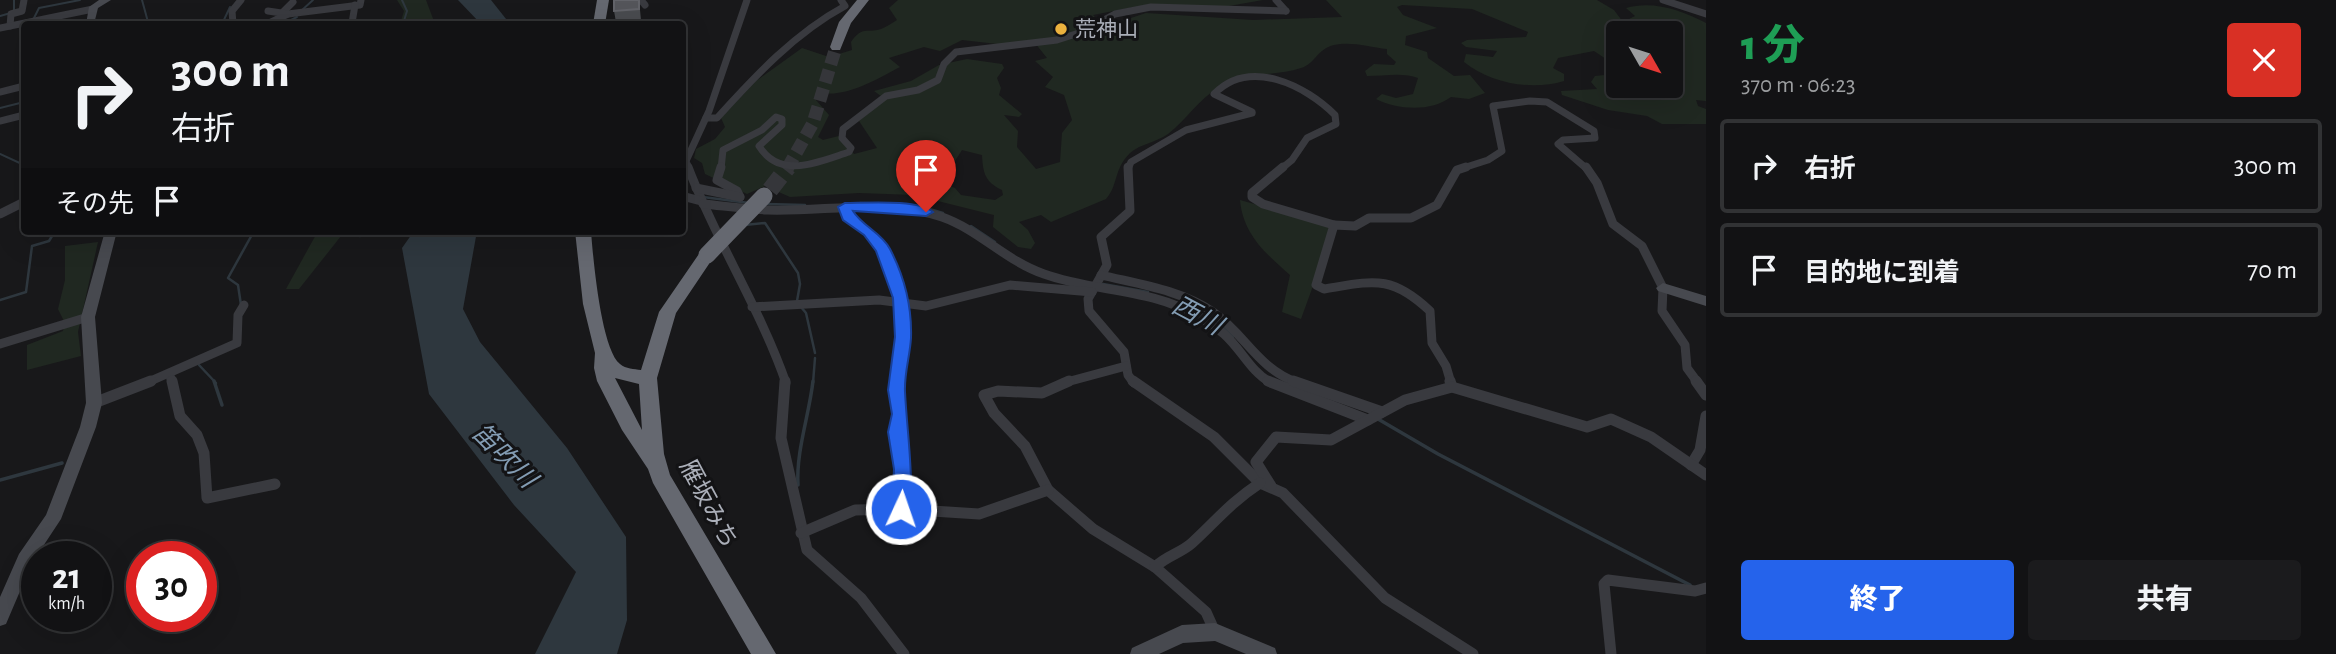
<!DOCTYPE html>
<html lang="ja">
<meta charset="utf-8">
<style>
body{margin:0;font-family:"Alegreya Sans","Noto Sans JP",sans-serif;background:#1b1b1d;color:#f1f3f6;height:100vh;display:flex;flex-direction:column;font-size:26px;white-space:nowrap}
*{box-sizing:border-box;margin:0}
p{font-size:23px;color:#9c9ea0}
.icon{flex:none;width:38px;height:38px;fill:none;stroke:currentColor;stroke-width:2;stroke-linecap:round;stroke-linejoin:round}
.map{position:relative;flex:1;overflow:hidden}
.drawer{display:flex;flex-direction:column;background:#121214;width:630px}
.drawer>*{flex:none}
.banner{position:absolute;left:21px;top:21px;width:665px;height:214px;border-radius:7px;box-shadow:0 7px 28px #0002,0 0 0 2px #313234;background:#121214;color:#f1f3f6;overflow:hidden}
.needle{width:46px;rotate:129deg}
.controls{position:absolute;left:1606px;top:21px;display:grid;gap:14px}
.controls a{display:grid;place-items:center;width:77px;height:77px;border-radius:7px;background:#121214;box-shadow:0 7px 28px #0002,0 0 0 2px #313234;font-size:35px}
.speed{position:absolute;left:21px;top:541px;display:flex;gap:14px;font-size:35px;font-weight:700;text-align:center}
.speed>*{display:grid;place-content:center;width:91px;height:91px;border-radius:50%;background:#121214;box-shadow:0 7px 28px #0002,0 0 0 2px #313234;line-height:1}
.speed small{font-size:18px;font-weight:400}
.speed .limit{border:10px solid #d22;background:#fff;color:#111}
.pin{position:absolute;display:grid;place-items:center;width:60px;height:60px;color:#fff;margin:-72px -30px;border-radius:50% 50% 50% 0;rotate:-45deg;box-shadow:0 0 7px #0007}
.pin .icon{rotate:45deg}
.me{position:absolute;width:77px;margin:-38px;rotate:3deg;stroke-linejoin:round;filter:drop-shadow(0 0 5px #0008)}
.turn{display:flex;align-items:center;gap:24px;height:147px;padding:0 35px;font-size:32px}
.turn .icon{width:91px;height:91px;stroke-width:2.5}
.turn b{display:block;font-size:49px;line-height:60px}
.then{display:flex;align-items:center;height:66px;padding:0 35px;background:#0003;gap:14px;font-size:26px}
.round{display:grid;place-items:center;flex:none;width:74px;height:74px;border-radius:7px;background:#1b1b1d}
.head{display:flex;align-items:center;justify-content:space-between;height:119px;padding:0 35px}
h1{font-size:42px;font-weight:800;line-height:52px;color:#1e9e55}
.cta{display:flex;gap:14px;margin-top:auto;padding:14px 35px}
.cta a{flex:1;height:80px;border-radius:7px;background:#2563eb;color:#fff;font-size:28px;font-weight:800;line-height:80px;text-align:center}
.cta a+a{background:#1b1b1d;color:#f1f3f6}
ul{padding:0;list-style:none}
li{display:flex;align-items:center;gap:21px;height:94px;margin:0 14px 10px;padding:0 21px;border:4px solid #313234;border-radius:7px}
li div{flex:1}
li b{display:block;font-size:26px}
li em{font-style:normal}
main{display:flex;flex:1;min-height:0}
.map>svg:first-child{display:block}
.green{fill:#202821;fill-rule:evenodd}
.water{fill:#2e373e}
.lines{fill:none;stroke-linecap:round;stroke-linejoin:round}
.stream-far2{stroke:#2e373e;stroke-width:2}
.stream-far1{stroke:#2e373e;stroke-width:2.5}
.stream{stroke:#2e373e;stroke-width:3.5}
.highway-tunnel-far1{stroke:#35363a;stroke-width:13;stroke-dasharray:13 6;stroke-linecap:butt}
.highway-tunnel{stroke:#35363a;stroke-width:17;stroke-dasharray:17 8;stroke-linecap:butt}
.street-far2{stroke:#393a3f;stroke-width:7}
.street-far1{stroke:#393a3f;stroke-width:9}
.street{stroke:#393a3f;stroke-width:11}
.secondary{fill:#47494f;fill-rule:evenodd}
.highway{fill:#656870;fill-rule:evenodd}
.highway-bridge{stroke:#656870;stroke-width:17}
.wall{fill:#494b4f}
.building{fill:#54555a;stroke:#626369;stroke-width:2}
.route{fill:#2563eb;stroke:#184099;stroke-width:2}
.poi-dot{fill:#ecb23e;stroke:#131315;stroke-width:2.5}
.labels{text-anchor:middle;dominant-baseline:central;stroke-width:6;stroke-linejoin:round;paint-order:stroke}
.far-poi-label{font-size:21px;fill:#abafb9;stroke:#131315;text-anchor:start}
.street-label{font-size:24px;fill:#abafb9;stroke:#131315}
.water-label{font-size:26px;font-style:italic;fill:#839cb3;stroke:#131315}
</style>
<main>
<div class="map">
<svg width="1706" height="654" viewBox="0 0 1706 654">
<rect width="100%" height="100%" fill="#18181a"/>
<g class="green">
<path d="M397,0H426L435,24H400L404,11Z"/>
<path d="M898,0H1263L1229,6L1134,7L1093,15L1104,27L1146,13L1253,20L1342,17L1326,0H1597L1614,10L1623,22L1635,16L1626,8C1652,0 1682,10 1706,23V101L1696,100L1698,106L1706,109V124H1662L1647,116L1608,110L1562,95L1561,91L1597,89L1591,82L1595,76L1614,74L1618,67L1594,51L1558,58L1553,68L1564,74V81C1531,91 1490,83 1464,62L1466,54L1493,57L1497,51L1466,47L1461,43L1467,40L1526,37L1528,32L1472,9L1402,5L1397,7L1403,15L1437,28L1406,36L1405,45L1427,52L1428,58L1454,76L1470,75L1485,93L1469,99L1451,97C1431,112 1398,110 1376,99L1382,94L1396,98L1413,94L1418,78C1404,72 1383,76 1367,76L1365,71L1374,64L1394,65L1396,62L1387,54V49C1369,47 1351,41 1334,45C1317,49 1315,64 1301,68C1273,77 1244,71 1219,87C1199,99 1186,120 1168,134C1157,142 1140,144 1130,153C1113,170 1119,184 1106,199L1051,222L1041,215L1019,222L1028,230L1035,243L1031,249L1018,247L993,227L994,215L914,195L859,193L790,197L765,186L747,194L705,174L702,163L694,158L696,149L715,139L725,127L721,118L756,81L802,48L829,57L852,50L851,42C863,25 866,34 881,29C886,27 892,23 897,20L889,8ZM1619,33H1671V86H1619ZM962,40L1006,45L1035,43L1047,58L1035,61L1053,77L1045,87L1064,95L1072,120L1062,133L1060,162L1036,169L1017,147L1018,131L1004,115L1019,117L1022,114L999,95L1001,88L997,78L1004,68L1002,64L967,59L939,65L911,81L874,91L885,99L859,121L877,148L854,154L839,136L823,140L818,137L829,115L816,100L822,93C848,97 877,79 900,67L889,58L924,47L940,51ZM962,150L982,155C983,173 985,182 1002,190L1003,195L995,200L961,195L955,188L941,183Z"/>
<path d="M1240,200L1329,225L1325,253L1301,319L1282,312L1290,275C1265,253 1243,234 1240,200Z"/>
<path d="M318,231H345L299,289H286Z"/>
<path d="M98,242L78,332L81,356L27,370V345L63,331L65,323L58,309L65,280V246Z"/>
</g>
<g class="water">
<path d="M458,0H491L510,24H481Z"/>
<path d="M414,231H477L463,309L480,342L567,448L626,537L627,620L617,654H535L576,572L514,505L429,394L402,248Z"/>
</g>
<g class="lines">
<g class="stream-far2">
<path d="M142,0L148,22"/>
<path d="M402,0L407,11L403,24"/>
<path d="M301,11L313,0"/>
<path d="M0,16L14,12V0"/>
<path d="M33,20L39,8L80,0"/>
<path d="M222,24L230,7"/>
<path d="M283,24L297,17"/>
<path d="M24,29L20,52L24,72"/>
<path d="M0,108L24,102"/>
<path d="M0,154L24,165"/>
</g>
<g class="stream-far1">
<path d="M703,197L749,203"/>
<path d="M860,203L902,204"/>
<path d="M766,204L805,205"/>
<path d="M926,208L943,213"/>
<path d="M745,225L765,223L798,273L800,284L797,301"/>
<path d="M971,226L995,242"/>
<path d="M360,236L362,231"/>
<path d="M1103,284L1148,292"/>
<path d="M0,300L26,292L32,246L49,241L55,231"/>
<path d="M241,305L238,285L228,278L254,231"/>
<path d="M801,307L806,313L815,353"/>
<path d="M1193,309L1220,323L1233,337"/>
<path d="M199,365L216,383"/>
<path d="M813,383L815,358"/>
</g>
<g class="stream">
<path d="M214,381L222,405"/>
<path d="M1378,419L1438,454L1690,585"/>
<path d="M0,480L62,463"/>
<path d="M798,485C796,451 809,416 813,381"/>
</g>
<path class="highway-tunnel-far1" d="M787,169L813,123L836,47"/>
<path class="highway-tunnel" d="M770,190L788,167"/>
<g class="street-far2">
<path d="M641,0L645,5"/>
<path d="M1276,0L1286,11"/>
<path d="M1663,0L1706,14"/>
<path d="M283,12L293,2"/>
<path d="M288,14L360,5L361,0"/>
<path d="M352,23L355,5"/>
<path d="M233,24L232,11L241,0"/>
<path d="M267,24L288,14L268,11"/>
<path d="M10,26L11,14L22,11L24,0"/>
<path d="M0,28L93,9"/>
<path d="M0,92L24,86"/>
<path d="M1252,112L1214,94C1250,57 1306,86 1335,115L1336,124L1307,138L1292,160L1281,169"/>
<path d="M706,118H717C755,76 795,33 845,6L841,0"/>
<path d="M0,121L24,115"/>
<path d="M689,169L686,161L709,111L747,0"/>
<path d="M721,169L723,150L762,130L776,117L782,119V125L759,146C780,180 818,162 849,152L851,148L842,138L843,129L886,96L918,90L938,80L944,64L956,52L1057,40L1082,32L1115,14L1151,7L1286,11"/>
<path d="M1128,169L1131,162L1186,130L1252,113"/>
<path d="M1460,169L1488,160L1502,151L1493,106L1530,101L1547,102L1594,131L1595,138L1563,140L1558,144L1587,169"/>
</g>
<g class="street-far1">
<path d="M688,167C716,241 760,308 786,383"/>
<path d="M721,167L717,180L737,191L740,197"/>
<path d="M1128,167L1130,211L1101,237L1107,265L1088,299L1089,311L1124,352L1128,375L1134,383"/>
<path d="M1283,167L1252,193V197L1263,204L1334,225"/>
<path d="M1586,167L1597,183L1613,224L1642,246L1663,288L1662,311L1685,345L1687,368L1698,383"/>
<path d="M696,188L740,197"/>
<path d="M682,196L701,201"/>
<path d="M703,204C724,206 746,209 767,210C825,212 886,198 942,217C979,230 1006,261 1044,274C1093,292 1151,288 1197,316C1206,321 1216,327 1224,334C1242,350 1250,371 1271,383"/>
<path d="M845,207C851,223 869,229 878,243C905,285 902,336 897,383"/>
<path d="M0,214L24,202"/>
<path d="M1101,275C1138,284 1181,290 1213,312C1246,335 1257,368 1298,383"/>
<path d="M752,307L879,300L926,306L1010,285L1092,292"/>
<path d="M0,344L88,317"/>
<path d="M169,374L173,383"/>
<path d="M146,383L237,343L238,315L244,305"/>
<path d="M1063,383L1126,366"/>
<path d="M1451,383L1446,366L1432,343L1430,311C1391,274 1373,281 1324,289L1316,285L1334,225L1355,226L1369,218H1411L1437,205L1457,170L1466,167"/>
</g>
<g class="street">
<path d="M172,381L180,416L197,435L204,453L207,498L275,484"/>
<path d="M785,381L781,438L807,550L861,598L904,654"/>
<path d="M897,381L901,509"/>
<path d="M1069,381L1042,393L998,391L984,395L994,413L1025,446L1048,490L1093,529L1155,567L1206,612L1215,632"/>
<path d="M1133,381L1214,437L1260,483L1283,493L1385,598L1473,654"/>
<path d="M1268,381L1368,420"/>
<path d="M1293,381L1382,412"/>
<path d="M1450,381L1452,387"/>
<path d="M1696,381L1706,395"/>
<path d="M94,403L151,381"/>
<path d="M1691,465L1700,450L1706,416"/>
<path d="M1271,486L1256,462L1276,437L1331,440L1405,400L1452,387L1587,427L1611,419L1651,437L1706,475"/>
<path d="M801,533L855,510L901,509L979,514L1048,490"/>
<path d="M1155,567C1166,556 1181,553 1192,543C1218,519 1230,503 1260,483"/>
<path d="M1611,654L1604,584L1608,580L1695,591L1706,588"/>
</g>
<g class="secondary">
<path d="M99,0H111L98,8L94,24H86L89,7Z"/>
<path d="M105,231H117L95,317L102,403L96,427L61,519L32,563L6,624L0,626V597L19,554L46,515L80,427L86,403L81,317Z"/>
<path d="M1663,283L1706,296V306L1658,291L1656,288Z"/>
<path d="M1215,623L1275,648L1277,654H1246L1215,641L1183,643L1159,654H1130L1132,648L1182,625Z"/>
</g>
<g class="highway">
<path d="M597,0H609L605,24H593Z"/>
<path d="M857,0H869L851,23L840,50H832L830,47L839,22Z"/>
<path d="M575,231H591C593,257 601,349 620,364C626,369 634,369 641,370L659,312L701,251L707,250L715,255L676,313L657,378L664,454L670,475L776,654H751L653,483L648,469L622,430L597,381L594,368L595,353L583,304ZM615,378L639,384L642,430Z"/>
</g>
<path class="highway-bridge" d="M707,255L764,196"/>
</g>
<path class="wall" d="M639,0L641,20L616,22L614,11Z"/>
<path class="building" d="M614,0H639V9L614,11Z"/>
<path class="route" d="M845,203C865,203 919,199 933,212L926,216L853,211C862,226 882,233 890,249C904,276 912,308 911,338C910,356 904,374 905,392C907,431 913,469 911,509L908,515H895L892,509L894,469L888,432L892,414L888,390L895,337L893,298L876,251L864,235L843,220L838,207Z"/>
<circle class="poi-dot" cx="1061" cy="29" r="7"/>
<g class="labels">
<g class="far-poi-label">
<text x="1075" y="29">荒神山</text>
</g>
<g class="street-label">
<text transform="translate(708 504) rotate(62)">雁坂みち</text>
</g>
<g class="water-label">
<text transform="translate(1197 316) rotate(28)">西川</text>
<text transform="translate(504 456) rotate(45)">笛吹川</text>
</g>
</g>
</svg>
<div class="controls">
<a><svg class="needle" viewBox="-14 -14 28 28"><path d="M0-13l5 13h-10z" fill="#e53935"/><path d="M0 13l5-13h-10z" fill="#9c9ea0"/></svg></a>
</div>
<div class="speed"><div>21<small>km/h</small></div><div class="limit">30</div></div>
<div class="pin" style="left:926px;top:212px;background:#d93025"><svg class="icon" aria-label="arrive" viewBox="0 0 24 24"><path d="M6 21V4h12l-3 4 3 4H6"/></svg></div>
<svg class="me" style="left:901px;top:509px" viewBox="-20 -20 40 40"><circle r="17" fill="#2563eb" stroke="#fff" stroke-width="3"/><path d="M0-11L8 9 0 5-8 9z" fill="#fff"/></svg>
<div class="banner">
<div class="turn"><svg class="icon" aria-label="right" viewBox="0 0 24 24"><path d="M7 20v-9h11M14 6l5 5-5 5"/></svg><div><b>300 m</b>右折</div></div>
<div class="then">その先<svg class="icon" aria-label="arrive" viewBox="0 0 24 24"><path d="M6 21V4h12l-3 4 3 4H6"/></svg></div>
</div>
</div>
<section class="drawer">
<div class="head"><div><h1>1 分</h1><p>370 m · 06:23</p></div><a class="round" style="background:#d93025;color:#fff"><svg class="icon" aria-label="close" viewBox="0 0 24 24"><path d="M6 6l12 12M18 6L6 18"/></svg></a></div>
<ul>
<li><svg class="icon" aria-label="right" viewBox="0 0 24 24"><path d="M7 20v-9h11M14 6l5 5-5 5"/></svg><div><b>右折</b></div><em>300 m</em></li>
<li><svg class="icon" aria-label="arrive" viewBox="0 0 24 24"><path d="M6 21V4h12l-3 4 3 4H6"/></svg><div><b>目的地に到着</b></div><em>70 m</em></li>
</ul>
<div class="cta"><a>終了</a><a>共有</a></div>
</section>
</main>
